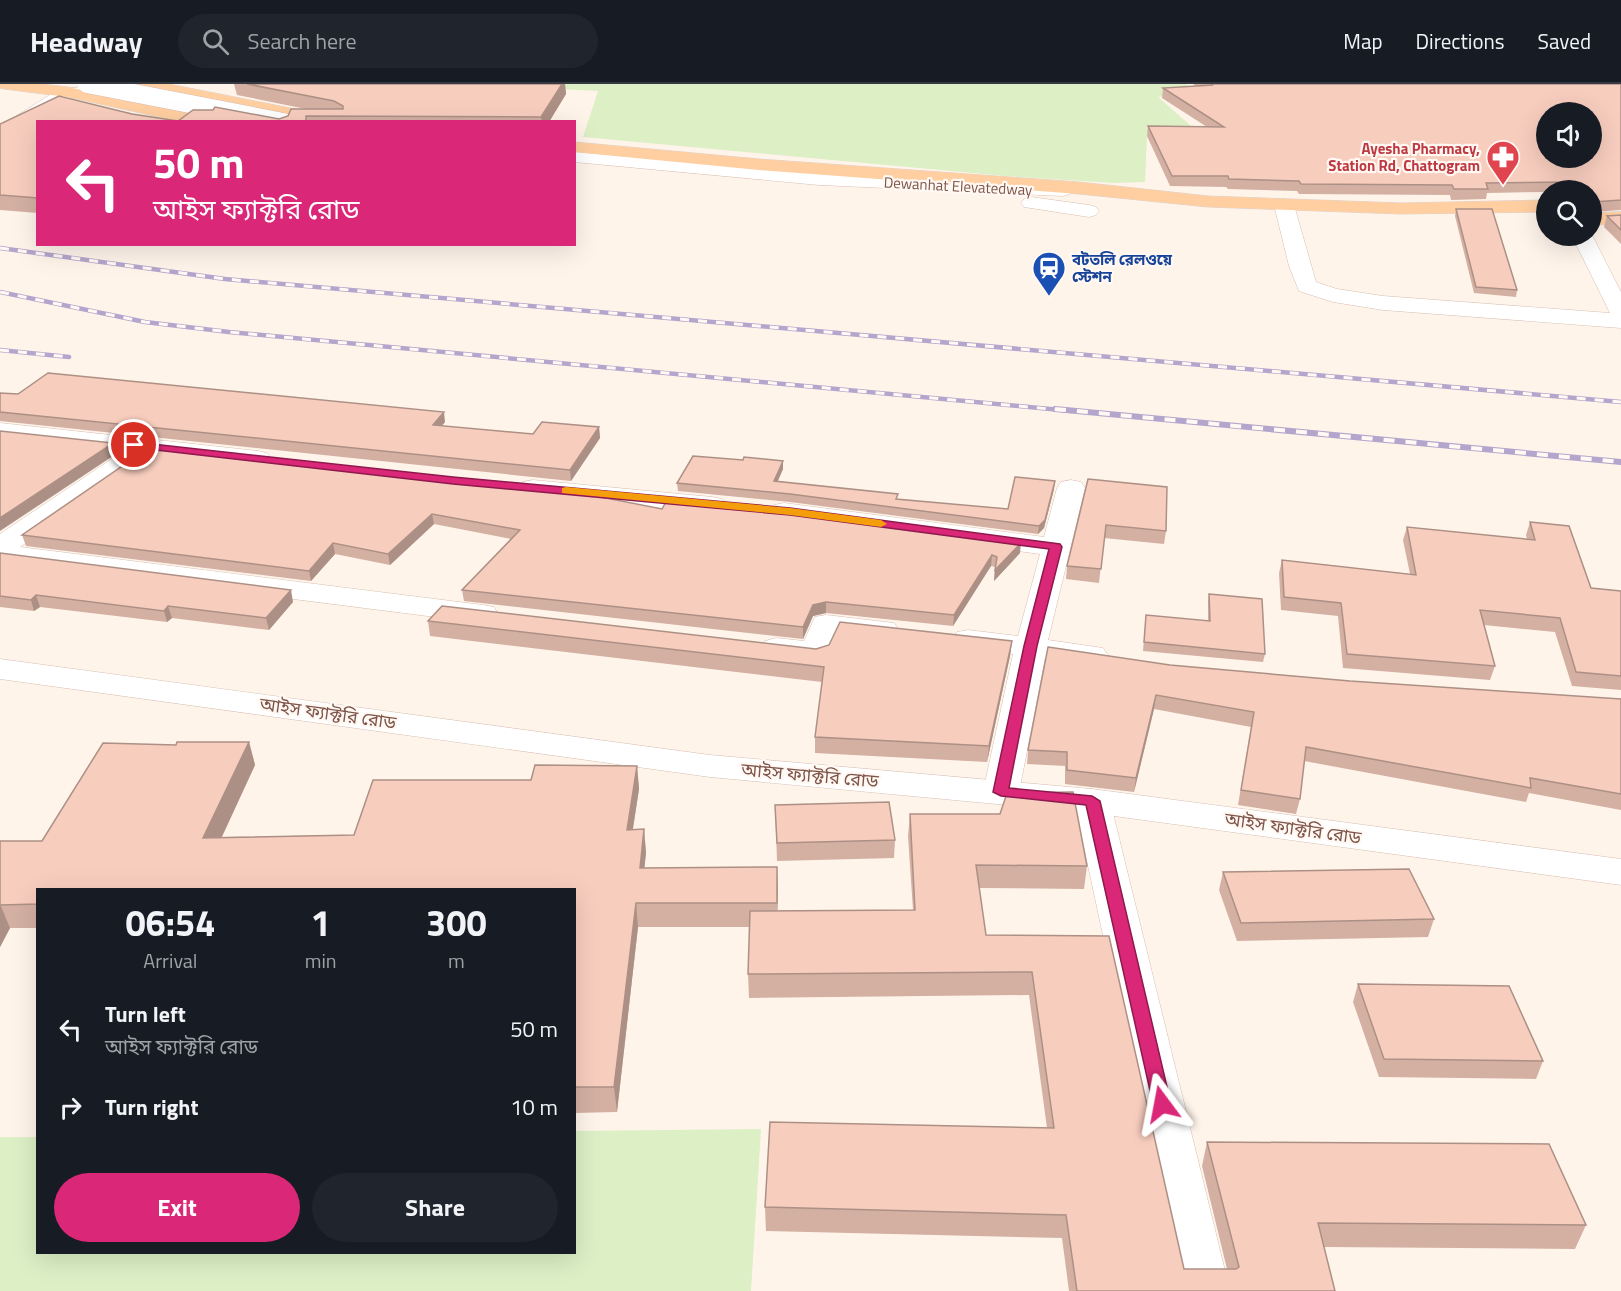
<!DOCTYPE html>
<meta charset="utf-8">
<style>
body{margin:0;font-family:"Titillium Web","Noto Sans Bengali",sans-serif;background:#20242c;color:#f1f3f6;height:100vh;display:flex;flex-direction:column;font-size:22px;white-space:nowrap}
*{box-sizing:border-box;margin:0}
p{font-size:20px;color:#9ea1a6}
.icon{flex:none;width:33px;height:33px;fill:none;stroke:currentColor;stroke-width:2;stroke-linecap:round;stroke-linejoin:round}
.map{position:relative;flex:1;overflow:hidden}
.sheet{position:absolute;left:36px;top:804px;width:540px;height:366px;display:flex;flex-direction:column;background:#171b24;border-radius:0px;box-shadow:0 6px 24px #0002}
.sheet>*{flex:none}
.banner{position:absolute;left:36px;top:36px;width:540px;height:126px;border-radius:0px;box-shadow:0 6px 24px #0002;background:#db2777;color:#fff;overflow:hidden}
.controls{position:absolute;left:1536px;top:18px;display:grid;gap:12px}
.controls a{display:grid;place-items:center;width:66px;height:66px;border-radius:50%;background:#171b24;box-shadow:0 6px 24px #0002;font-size:30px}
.pin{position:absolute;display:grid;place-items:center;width:51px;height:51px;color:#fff;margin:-26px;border:3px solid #fff;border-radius:50%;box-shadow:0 2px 6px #0007}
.me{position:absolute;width:66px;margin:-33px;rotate:347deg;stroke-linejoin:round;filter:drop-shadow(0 0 4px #0008)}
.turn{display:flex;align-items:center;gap:21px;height:126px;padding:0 18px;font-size:27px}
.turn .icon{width:78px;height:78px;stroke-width:2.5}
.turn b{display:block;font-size:42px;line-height:51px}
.eta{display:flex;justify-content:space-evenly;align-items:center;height:102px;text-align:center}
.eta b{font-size:36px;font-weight:700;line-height:42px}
.primary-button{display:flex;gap:12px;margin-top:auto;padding:12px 18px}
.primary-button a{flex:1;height:69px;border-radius:36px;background:#db2777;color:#fff;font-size:24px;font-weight:700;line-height:69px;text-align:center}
.primary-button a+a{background:#20242c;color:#f1f3f6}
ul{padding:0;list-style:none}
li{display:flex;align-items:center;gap:18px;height:78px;padding:0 18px}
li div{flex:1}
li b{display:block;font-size:22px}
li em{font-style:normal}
header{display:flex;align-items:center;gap:36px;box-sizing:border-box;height:84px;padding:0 30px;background:#171b24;border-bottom:2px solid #363941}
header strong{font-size:28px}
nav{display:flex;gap:33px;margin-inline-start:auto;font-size:21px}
.search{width:420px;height:54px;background:#20242c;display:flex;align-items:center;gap:15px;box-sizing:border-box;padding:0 21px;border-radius:33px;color:#9ea1a6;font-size:22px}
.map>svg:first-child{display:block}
.green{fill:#dcefc5}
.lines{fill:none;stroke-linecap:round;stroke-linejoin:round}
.minor-casing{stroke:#d8beb2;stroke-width:1}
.tertiary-casing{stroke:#d8beb2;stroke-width:1}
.secondary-casing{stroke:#dbbdaf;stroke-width:1}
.primary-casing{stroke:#ddd3d0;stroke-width:1}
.minor{fill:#fff;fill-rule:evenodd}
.tertiary{fill:#fff;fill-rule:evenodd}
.secondary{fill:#fff;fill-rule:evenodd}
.primary{fill:#ffcfa1;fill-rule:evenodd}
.rail-far1-casing{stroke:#b4a5cc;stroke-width:4.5}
.rail-casing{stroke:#b4a5cc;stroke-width:6}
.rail-far1{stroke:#fff8f3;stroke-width:3;stroke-dasharray:9;stroke-linecap:butt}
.rail{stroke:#fff8f3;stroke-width:4;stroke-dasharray:11;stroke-linecap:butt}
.secondary-bridge-casing{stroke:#dbbdaf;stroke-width:19;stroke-linecap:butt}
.secondary-bridge{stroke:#fff;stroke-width:18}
.wall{fill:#d4b0a3}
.shaded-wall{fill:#ad9085}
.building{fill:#f7cdbe;stroke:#ad9085;stroke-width:1.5;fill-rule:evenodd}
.route{fill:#db2777;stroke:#8e194d;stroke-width:1.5}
.slow{fill:#f59e0b}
.labels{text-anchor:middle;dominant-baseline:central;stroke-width:4.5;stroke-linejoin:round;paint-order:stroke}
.far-health-label{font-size:15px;font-weight:bold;fill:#be3a42;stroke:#fff8f3;text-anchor:end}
.far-street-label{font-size:15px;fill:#7e5449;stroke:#fff8f3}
.far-transit-label{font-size:15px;font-weight:bold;fill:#164399;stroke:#fff8f3;text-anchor:start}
.street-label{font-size:18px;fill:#7e5449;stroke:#fff8f3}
</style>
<header>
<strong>Headway</strong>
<div class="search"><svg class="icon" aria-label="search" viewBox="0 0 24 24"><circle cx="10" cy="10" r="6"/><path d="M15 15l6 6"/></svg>Search here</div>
<nav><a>Map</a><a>Directions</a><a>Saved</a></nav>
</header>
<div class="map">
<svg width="1621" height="1207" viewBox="0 0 1621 1207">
<rect width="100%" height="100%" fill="#fff4ea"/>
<g class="green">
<path d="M455,0H1186L1195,8L1158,13L1199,49L1147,51L1145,98L1114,99L1005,92L583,53L598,7Z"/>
<path d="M761,1045L751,1207H0V1053H37L38,1168H574L575,1047Z"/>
</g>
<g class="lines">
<g class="minor-casing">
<g id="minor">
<path d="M97,0L108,1L110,4C101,14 80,10 68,14C50,19 32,45 12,40L10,36L56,7Z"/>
<path d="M1284,115L1291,117L1294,121L1316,198L1337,205L1383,212L1610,229L1572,152L1592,151L1621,208V244L1383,226L1333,218L1299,207L1289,182L1274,121L1277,117Z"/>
<path d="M0,339L258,367L267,369L271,375L267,381L258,383L152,371L20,463L483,521L494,523L498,530L494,537L483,539L0,478V450L122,368L0,355Z"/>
<path d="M533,396L712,413L722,415L726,421L722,427L712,429L523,410L519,404L523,398Z"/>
<path d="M1071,396L1081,398L1085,404L1048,556L1103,564L1108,571L1103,578L1092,581L1045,574L1019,708L1014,716L1001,720L988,716L983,708L1013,570L957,562L952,555L957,548L968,546L1018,552L1040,470L784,435L774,433L770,427L774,421L784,419L1044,453L1057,404L1061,398Z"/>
<path d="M826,531L894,539L899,546L894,553L883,555L838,551L827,575C808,580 784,576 765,571L760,564L765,557L776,554L804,557L815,533Z"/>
<path d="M1092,705L1105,709L1110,717L1230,1207H1180L1074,717L1079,709Z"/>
</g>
</g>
<g class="tertiary-casing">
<path id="tertiary" d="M0,575L710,671L1092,705L1621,775V801L1092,729L710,693L0,595Z"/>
</g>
<g class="secondary-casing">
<g id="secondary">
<path d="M574,68L819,90L1063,100L1070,102L1072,106L1070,110L1063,112L819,101L574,78Z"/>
<path d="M1031,113L1089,121L1096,123L1099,127L1096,131L1089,133L1024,123L1021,119L1024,115Z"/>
</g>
</g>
<g class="primary-casing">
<g id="primary">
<path d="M0,0H42L68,3L208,33L216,38H182L68,13L4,5L0,4Z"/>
<path d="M138,0H169L336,33L344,38H302L146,5Z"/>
<path d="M574,58L759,75L1079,98L1208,112L1401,119L1546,116V128L1401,130L1208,123L1079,110L759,86L574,68Z"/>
<path d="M1621,128V140L1592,141V129Z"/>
</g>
</g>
<use href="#minor" class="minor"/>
<use href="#tertiary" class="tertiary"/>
<use href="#secondary" class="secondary"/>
<use href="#primary" class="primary"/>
<g class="rail-far1-casing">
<g id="rail-far1">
<path d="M0,164L225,195L1621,318"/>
<path d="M0,208L145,238L229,248L1071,327"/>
<path d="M0,266L69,273"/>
</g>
</g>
<g class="rail-casing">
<path id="rail" d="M1055,325L1621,378"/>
</g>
<use href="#rail-far1" class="rail-far1"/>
<use href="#rail" class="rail"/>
<g class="secondary-bridge-casing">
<path id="secondary-bridge" d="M87,0L283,38"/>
</g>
<use href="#secondary-bridge" class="secondary-bridge"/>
</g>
<g class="wall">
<path d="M234,0H565L566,10L549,38H38V129L0,126V40L132,30L178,37L279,35L306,25L237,11Z"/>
<path d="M1193,0H1621V126L1592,128V106H1546V108L1487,109L1486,115L1451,116L1450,111L1299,110L1297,107L1228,105L1226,103L1170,102L1147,52L1148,42L1207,43L1162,14L1163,4L1196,2Z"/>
<path d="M1456,125L1517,206L1516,213L1474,209L1455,132Z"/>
<path d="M1621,131V160L1604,143L1607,132Z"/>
<path d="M0,309L445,338L442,342L533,350L599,343L600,354L571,397L0,337Z"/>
<path d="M150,363L662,425L1020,469L994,497L995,483L991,482L953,542L826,529L813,532L803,555L464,517L462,506L511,455L434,440L390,481L335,470L311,497L26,462L22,451Z"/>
<path d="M743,376L783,385L778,397L897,415L1008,425L1054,405L1044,444L1038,450L790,418L678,407L677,399Z"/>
<path d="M1088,395L1166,447L1164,460L1104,454L1099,499L1066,495L1067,482Z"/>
<path d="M1530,438L1591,504L1621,507V606L1572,602L1555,548L1484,541L1495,582L1490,596L1343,584L1338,532L1281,526L1279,489L1282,476L1410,490L1403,456L1407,443L1527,455L1526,451Z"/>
<path d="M0,469L293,518L269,546L172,534L167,538L40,523L34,527L0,523Z"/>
<path d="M1209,510L1265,570L1263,578L1143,567L1146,531L1208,537V518Z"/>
<path d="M428,537L816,565L1012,557L1010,572L987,678L815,669V653L822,598L430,552Z"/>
<path d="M1170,581L1350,597L1621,615V726L1529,709L1526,718L1304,677L1300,715L1296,730L1238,721L1251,643L1154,625L1134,708L1065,700V682L1027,680L1028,666Z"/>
<path d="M249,658L255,681L222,753L354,751L531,696L637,682L639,705L633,745H644L646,769L644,784L777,783V827L913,826L908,752L910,730L1087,782L1084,805L979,804L986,851L1109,852L1184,1185H1227L1202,1082L1207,1058L1586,1141L1575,1165L1324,1163L1335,1207H1069L1062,1154L766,1147L765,1123L1047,1044L1029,911L749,914L748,890L750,843H638L617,1028L574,1029V806H38V844H10L0,863V757H42L176,661Z"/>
<path d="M775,721L895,756L894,774L777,777Z"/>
<path d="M1223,788L1434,835L1428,853L1237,857L1219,806Z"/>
<path d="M1358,900L1543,977L1536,995L1379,993L1353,918Z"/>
</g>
<g class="shaded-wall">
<path d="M562,0H565L566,10L549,38H542L541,33Z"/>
<path d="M444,328L445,338L434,351L433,341Z"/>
<path d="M599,343L600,354L571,397L570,386Z"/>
<path d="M113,359L116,370L0,447V434Z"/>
<path d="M783,377V385L774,405V397Z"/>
<path d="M1055,397L1054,405L1044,444L1038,450L1039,442Z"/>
<path d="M432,430L434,440L390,481L388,470Z"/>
<path d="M333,459L335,470L311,497L309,487Z"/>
<path d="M1021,459L1020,469L994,497L995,486Z"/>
<path d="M992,471L991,482L953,542L954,531Z"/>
<path d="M291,506L293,518L269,546L266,534Z"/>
<path d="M36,511L40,523L34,527L31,516Z"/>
<path d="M826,518V529L813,532L803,555V543L813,521Z"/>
<path d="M168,522L172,534L167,538L164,527Z"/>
<path d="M1012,557L1010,572L987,678L989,662Z"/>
<path d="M1156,611L1154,625L1134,708L1136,694Z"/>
<path d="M249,658L255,681L210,778L203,754Z"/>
<path d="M637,682L639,705L629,769L627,746Z"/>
<path d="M644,745L646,769L642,808L640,784Z"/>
<path d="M777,783L778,807L777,843Z"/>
<path d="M636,819L638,843L617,1028L614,1003Z"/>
<path d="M0,820L10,844L0,863Z"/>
</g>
<g class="building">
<path d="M247,0H562L541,33L306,32V38H38V114L0,111V40L59,12L132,30L178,37L193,26H213L215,23L279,35L288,32L291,25H343V22L334,17Z"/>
<path d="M1211,0H1621V116L1593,118L1592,117V106H1582L1573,98L1486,99L1488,105H1454L1452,101L1301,100L1299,97L1229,95L1228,92H1172L1148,42L1224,43L1163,4L1212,1ZM1546,28H1592V74H1546Z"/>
<path d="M1456,125H1492L1517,206L1476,203Z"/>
<path d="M1621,131V146L1607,132Z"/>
<path d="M48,289L444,328L433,341L533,350L542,338L599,343L570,386L0,328V309L18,310Z"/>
<path d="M0,347L113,359L0,434Z"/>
<path d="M150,363L575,408L662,425L667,416L790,428L1021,459L995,486L997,473L992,471L954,531L826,518L813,521L803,543L462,506L520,446L432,430L388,470L333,459L309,487L22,451Z"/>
<path d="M693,372L743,376L744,373L783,377L774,397L898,410L896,415L1008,425L1015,393L1055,397L1045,436L1039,442L790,410L677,399Z"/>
<path d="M1088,395L1167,403L1166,447L1106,441L1101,485L1067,482Z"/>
<path d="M1530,438L1569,442L1591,504L1621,507V592L1576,588L1560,534L1480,526L1495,582L1347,570L1341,519L1284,513L1282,476L1416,491L1407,443L1535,456Z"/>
<path d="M0,469L291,506L266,534L168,522L164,527L36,511L31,516L0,512Z"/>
<path d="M1209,510L1262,515L1265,570L1144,558L1146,531L1210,537Z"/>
<path d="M442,522L816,565L829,561L840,538L1012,557L989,662L815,653L824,583L428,537Z"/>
<path d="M1048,563L1170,581L1350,597L1621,615V710L1530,694L1531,704L1306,663L1300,715L1241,706L1254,628L1156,611L1136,694L1067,686V668L1028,666Z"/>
<path d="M177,658H249L203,754L354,751L373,696H531L535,681L637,682L627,746L644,745L640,784L777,783V819H636L614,1003H574V806H38V820L0,821V757H42L103,659L176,661Z"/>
<path d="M1073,708L1087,782L976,781L986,851L1109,852L1184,1185H1236L1239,1183L1207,1058L1549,1060L1586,1141L1318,1139L1335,1207H1077L1066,1131L765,1123L770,1038L1054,1044L1032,888L748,890L750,827L915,826L910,730H1000L1007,709Z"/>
<path d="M889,718L895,756L777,759L775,721Z"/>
<path d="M1409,785L1434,835L1241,839L1223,788Z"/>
<path d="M1358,900L1509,902L1543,977L1384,975Z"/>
</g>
<path class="route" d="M134,358L453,393L790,424L1060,460L1062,463L1037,562L1009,704L1092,712L1100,717L1171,1020L1169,1026L1162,1028L1155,1026L1153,1020L1086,721L1001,712L993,708L1024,562L1049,465L790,431L453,400L130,363L129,361Z"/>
<path class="slow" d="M566,403L790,424L881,436L887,440L881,443L790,431L562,409V404Z"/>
<defs>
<g id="pharmacy-pin" transform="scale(1.725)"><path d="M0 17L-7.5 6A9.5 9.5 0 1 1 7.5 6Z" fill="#e0444e" stroke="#fff8f3"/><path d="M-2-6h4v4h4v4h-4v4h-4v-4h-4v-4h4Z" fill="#fff"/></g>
<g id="station-pin" transform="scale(1.725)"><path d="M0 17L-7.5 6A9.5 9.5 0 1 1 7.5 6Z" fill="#1a4fb4" stroke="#fff8f3"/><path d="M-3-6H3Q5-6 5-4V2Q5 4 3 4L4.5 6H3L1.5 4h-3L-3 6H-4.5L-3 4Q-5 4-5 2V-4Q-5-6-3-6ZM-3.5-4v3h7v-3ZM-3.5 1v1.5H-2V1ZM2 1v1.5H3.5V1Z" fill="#fff"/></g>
</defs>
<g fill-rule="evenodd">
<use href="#pharmacy-pin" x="1503" y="73"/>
<use href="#station-pin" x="1049" y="184"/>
</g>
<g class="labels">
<g class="far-health-label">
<text x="1480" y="64">Ayesha Pharmacy,<tspan x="1480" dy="17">Station Rd, Chattogram</tspan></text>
</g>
<g class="far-street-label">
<text transform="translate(958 102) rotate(3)">Dewanhat Elevatedway</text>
</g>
<g class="far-transit-label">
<text x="1072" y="175">বটতলি রেলওয়ে<tspan x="1072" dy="17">স্টেশন</tspan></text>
</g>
<g class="street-label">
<text transform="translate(328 629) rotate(8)">আইস ফ্যাক্টরি রোড</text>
<text transform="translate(810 691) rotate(5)">আইস ফ্যাক্টরি রোড</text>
<text transform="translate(1293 744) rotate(8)">আইস ফ্যাক্টরি রোড</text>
</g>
</g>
</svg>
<div class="controls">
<a><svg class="icon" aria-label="sound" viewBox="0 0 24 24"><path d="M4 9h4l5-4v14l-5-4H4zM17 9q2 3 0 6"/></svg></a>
<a><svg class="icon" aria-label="search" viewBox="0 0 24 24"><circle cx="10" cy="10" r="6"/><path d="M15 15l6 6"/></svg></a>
</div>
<div class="pin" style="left:134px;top:361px;background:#d93025"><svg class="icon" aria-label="arrive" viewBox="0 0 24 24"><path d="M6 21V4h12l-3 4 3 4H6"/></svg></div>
<svg class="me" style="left:1162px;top:1020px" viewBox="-20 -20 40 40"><path d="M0-17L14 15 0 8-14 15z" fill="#db2777" stroke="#fff" stroke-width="4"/></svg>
<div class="banner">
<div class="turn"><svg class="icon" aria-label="left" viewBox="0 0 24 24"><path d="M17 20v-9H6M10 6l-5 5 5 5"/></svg><div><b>50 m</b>আইস ফ্যাক্টরি রোড</div></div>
</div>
<section class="sheet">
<div class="eta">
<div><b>06:54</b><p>Arrival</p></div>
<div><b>1</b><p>min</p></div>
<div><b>300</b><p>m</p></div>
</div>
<ul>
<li><svg class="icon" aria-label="left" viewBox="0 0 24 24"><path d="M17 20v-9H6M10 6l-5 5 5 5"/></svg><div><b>Turn left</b><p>আইস ফ্যাক্টরি রোড</p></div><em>50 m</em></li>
<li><svg class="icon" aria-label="right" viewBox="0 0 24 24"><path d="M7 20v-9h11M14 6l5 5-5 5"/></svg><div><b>Turn right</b></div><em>10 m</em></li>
</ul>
<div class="primary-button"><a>Exit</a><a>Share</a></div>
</section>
</div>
